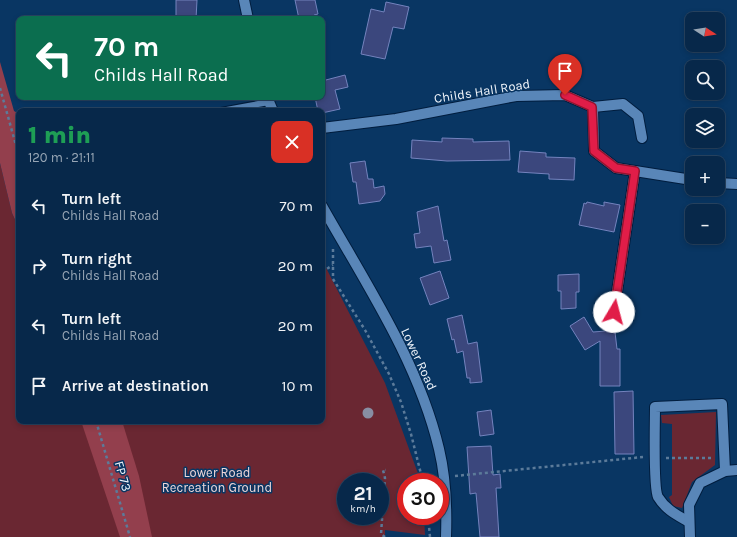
<!DOCTYPE html>
<meta charset="utf-8">
<style>
body{margin:0;font-family:Karla,sans-serif;background:#153454;color:#f1f3f6;height:100vh;display:flex;flex-direction:column;font-size:15px;white-space:nowrap}
*{box-sizing:border-box;margin:0}
p{font-size:13px;color:#98a6b5}
.icon{flex:none;width:22px;height:22px;fill:none;stroke:currentColor;stroke-width:2;stroke-linecap:round;stroke-linejoin:round}
.map{position:relative;flex:1;overflow:hidden}
.panel{position:absolute;left:16px;top:108px;width:309px;height:316px;display:flex;flex-direction:column;background:#07284a;border-radius:8px;box-shadow:0 2px 6px #0003,0 0 0 1px #284462}
.panel>*{flex:none}
.top-card{position:absolute;left:16px;top:16px;width:309px;height:84px;border-radius:8px;box-shadow:0 2px 6px #0003,0 0 0 1px #284462;background:#0b6e4f;color:#fff;overflow:hidden}
.needle{width:26px;rotate:102deg}
.controls{position:absolute;left:685px;top:12px;display:grid;gap:8px}
.controls a{display:grid;place-items:center;width:40px;height:40px;border-radius:8px;background:#07284a;box-shadow:0 2px 6px #0003,0 0 0 1px #284462;font-size:20px}
.speed{position:absolute;left:337px;top:473px;display:flex;gap:8px;font-size:20px;font-weight:700;text-align:center}
.speed>*{display:grid;place-content:center;width:52px;height:52px;border-radius:50%;background:#07284a;box-shadow:0 2px 6px #0003,0 0 0 1px #284462;line-height:1}
.speed small{font-size:10px;font-weight:400}
.speed .limit{border:6px solid #d22;background:#fff;color:#111}
.pin{position:absolute;display:grid;place-items:center;width:34px;height:34px;color:#fff;margin:-41px -17px;border-radius:50% 50% 50% 0;rotate:-45deg;box-shadow:0 0 4px #0007}
.pin .icon{rotate:45deg}
.me{position:absolute;width:44px;margin:-22px;rotate:8deg;stroke-linejoin:round;filter:drop-shadow(0 0 3px #0008)}
.turn{display:flex;align-items:center;gap:14px;height:84px;padding:0 12px;font-size:18px}
.turn .icon{width:52px;height:52px;stroke-width:2.5}
.turn b{display:block;font-size:28px;line-height:34px}
.round{display:grid;place-items:center;flex:none;width:42px;height:42px;border-radius:8px;background:#153454}
.summary{display:flex;align-items:center;justify-content:space-between;height:68px;padding:0 12px}
h1{font-size:24px;font-weight:800;line-height:30px;color:#1e9e55}
ul{padding:0;list-style:none}
li{display:flex;align-items:center;gap:12px;height:60px;padding:0 12px}
li div{flex:1}
li b{display:block;font-size:15px}
li em{font-style:normal}
.map>svg:first-child{display:block}
.green{fill:#6a2732;fill-rule:evenodd}
.forest{fill:#933f4d}
.building{fill:#3b477d;stroke:#7483be}
.lines{fill:none;stroke-linecap:round;stroke-linejoin:round}
.lane-casing{stroke:#001d3e;stroke-width:8}
.street-casing{stroke:#001d3e;stroke-width:12}
.secondary-casing{stroke:#001d3e;stroke-width:12}
.path{stroke:#5c7b9a;stroke-width:2.5;stroke-dasharray:3 3;stroke-linecap:butt}
.lane{stroke:#5986b8;stroke-width:6}
.street{stroke:#5986b8;stroke-width:10}
.secondary{stroke:#5986b8;stroke-width:10}
.tree{fill:#888ea3}
.route-casing{stroke:#92132f;stroke-width:10}
.route{stroke:#e11d48;stroke-width:7}
.labels{text-anchor:middle;dominant-baseline:central;stroke-width:3;stroke-linejoin:round;paint-order:stroke}
.street-label{font-size:13px;fill:#f0f5fb;stroke:#093663}
.park-label{font-size:13px;fill:#f0d6d8;stroke:#093663}
</style>
<div class="map">
<svg width="737" height="537" viewBox="0 0 737 537">
<rect width="100%" height="100%" fill="#093663"/>
<g class="green">
<path d="M0,163L12,213L19,228V421H322V260L385,383L420,479V482H406V516H424L425,535L385,530V537H0ZM346,482H380V516H346Z"/>
<path d="M716,412L715,465L692,482L682,508L673,506L669,497L672,495V424L662,423L661,415Z"/>
</g>
<g class="forest">
<path d="M0,62L14,111L19,114V228L12,213L0,163Z"/>
<path d="M81,421H122L139,476L152,537H120Z"/>
</g>
<g class="building">
<path d="M176,0H197L196,19H176Z"/>
<path d="M295,0H315L318,14L314,15L315,19H299Z"/>
<path d="M386,2L409,7L404,29L393,27L385,59L361,54L371,9L384,12Z"/>
<path d="M345,75L348,87L335,90L340,109L322,113V111H318L315,97H322V81Z"/>
<path d="M442,138L473,139V142L509,141L510,160L447,161L411,158L412,140L442,142Z"/>
<path d="M520,151L546,153V157L575,158L574,180L549,179V174L518,172Z"/>
<path d="M365,161L368,179H373L374,188L384,186L385,194L380,201L359,204L356,182H353L350,163Z"/>
<path d="M587,202L604,206V202L620,205L614,232L579,225L584,203L586,204Z"/>
<path d="M438,206L444,241L447,240L451,260L434,263L431,246L416,248L414,234L420,233L417,212Z"/>
<path d="M440,271L449,298L430,305L420,278Z"/>
<path d="M579,274V292H576V308L561,309V291H558V275Z"/>
<path d="M462,315L468,344L477,342L482,382L470,383V378H467L463,351L457,353L454,339L452,340L447,319Z"/>
<path d="M584,317L593,332L619,330L615,332L617,349H620V386H600V341L585,350L570,326Z"/>
<path d="M633,391L634,454H615L614,392Z"/>
<path d="M491,410L494,434L480,436L477,412Z"/>
<path d="M491,446L493,475L500,474L501,488H496L499,537H480L476,493L470,494L467,447Z"/>
</g>
<g class="lines">
<g class="lane-casing">
<path id="lane" d="M221,111L269,102"/>
</g>
<g class="street-casing">
<g id="street">
<path d="M593,107L623,104L638,116L642,138"/>
<path d="M322,128L396,119L516,96L565,95L593,107L594,151L616,168L692,180"/>
<path d="M718,183L737,184"/>
<path d="M614,312L635,171"/>
<path d="M689,522C677,515 666,510 658,497C653,488 655,422 655,407L722,404L725,471"/>
<path d="M690,537L689,505L700,483L725,471L737,470"/>
</g>
</g>
<g class="secondary-casing">
<g id="secondary">
<path d="M244,0L248,19"/>
<path d="M267,97L273,111"/>
<path d="M322,206C366,284 418,361 439,449C446,478 447,508 446,537"/>
</g>
</g>
<g class="path">
<path d="M0,88L19,156"/>
<path d="M333,249V279L365,330L389,374L401,402L411,434L423,482"/>
<path d="M322,272L333,265"/>
<path d="M96,421L130,537"/>
<path d="M666,458H713"/>
<path d="M455,476L643,457"/>
<path d="M423,482L432,480"/>
<path d="M428,516L430,537"/>
<path d="M385,537L381,534L385,478L383,470H386"/>
</g>
<use href="#lane" class="lane"/>
<use href="#street" class="street"/>
<use href="#secondary" class="secondary"/>
</g>
<circle class="tree" cx="368" cy="413" r="5.5"/>
<g class="lines">
<g class="route-casing">
<path id="route" d="M565,95L592,107L594,151L616,168L635,171L614,312"/>
</g>
<use href="#route" class="route"/>
</g>
<g class="labels">
<g class="street-label">
<text transform="translate(482 91) rotate(-9)">Childs Hall Road</text>
<text transform="translate(419 359) rotate(65)">Lower Road</text>
<text transform="translate(123 476) rotate(74)">FP 73</text>
</g>
<g class="park-label">
<text x="217" y="472">Lower Road<tspan x="217" dy="15">Recreation Ground</tspan></text>
</g>
</g>
</svg>
<div class="controls">
<a><svg class="needle" viewBox="-14 -14 28 28"><path d="M0-13l5 13h-10z" fill="#e53935"/><path d="M0 13l5-13h-10z" fill="#98a6b5"/></svg></a>
<a><svg class="icon" aria-label="search" viewBox="0 0 24 24"><circle cx="10" cy="10" r="6"/><path d="M15 15l6 6"/></svg></a>
<a><svg class="icon" aria-label="layers" viewBox="0 0 24 24"><path d="M12 4l9 5-9 5-9-5zM3 14l9 5 9-5"/></svg></a>
<a>+</a>
<a>−</a>
</div>
<div class="speed"><div>21<small>km/h</small></div><div class="limit">30</div></div>
<div class="pin" style="left:565px;top:95px;background:#d93025"><svg class="icon" aria-label="arrive" viewBox="0 0 24 24"><path d="M6 21V4h12l-3 4 3 4H6"/></svg></div>
<svg class="me" style="left:614px;top:312px" viewBox="-20 -20 40 40"><circle r="19" fill="#fff"/><path d="M0-13L10 11 0 6-10 11z" fill="#e11d48"/></svg>
<div class="top-card">
<div class="turn"><svg class="icon" aria-label="left" viewBox="0 0 24 24"><path d="M17 20v-9H6M10 6l-5 5 5 5"/></svg><div><b>70 m</b>Childs Hall Road</div></div>
</div>
<section class="panel">
<div class="summary"><div><h1>1 min</h1><p>120 m · 21:11</p></div><a class="round" style="background:#d93025;color:#fff"><svg class="icon" aria-label="close" viewBox="0 0 24 24"><path d="M6 6l12 12M18 6L6 18"/></svg></a></div>
<ul>
<li><svg class="icon" aria-label="left" viewBox="0 0 24 24"><path d="M17 20v-9H6M10 6l-5 5 5 5"/></svg><div><b>Turn left</b><p>Childs Hall Road</p></div><em>70 m</em></li>
<li><svg class="icon" aria-label="right" viewBox="0 0 24 24"><path d="M7 20v-9h11M14 6l5 5-5 5"/></svg><div><b>Turn right</b><p>Childs Hall Road</p></div><em>20 m</em></li>
<li><svg class="icon" aria-label="left" viewBox="0 0 24 24"><path d="M17 20v-9H6M10 6l-5 5 5 5"/></svg><div><b>Turn left</b><p>Childs Hall Road</p></div><em>20 m</em></li>
<li><svg class="icon" aria-label="arrive" viewBox="0 0 24 24"><path d="M6 21V4h12l-3 4 3 4H6"/></svg><div><b>Arrive at destination</b></div><em>10 m</em></li>
</ul>
</section>
</div>
